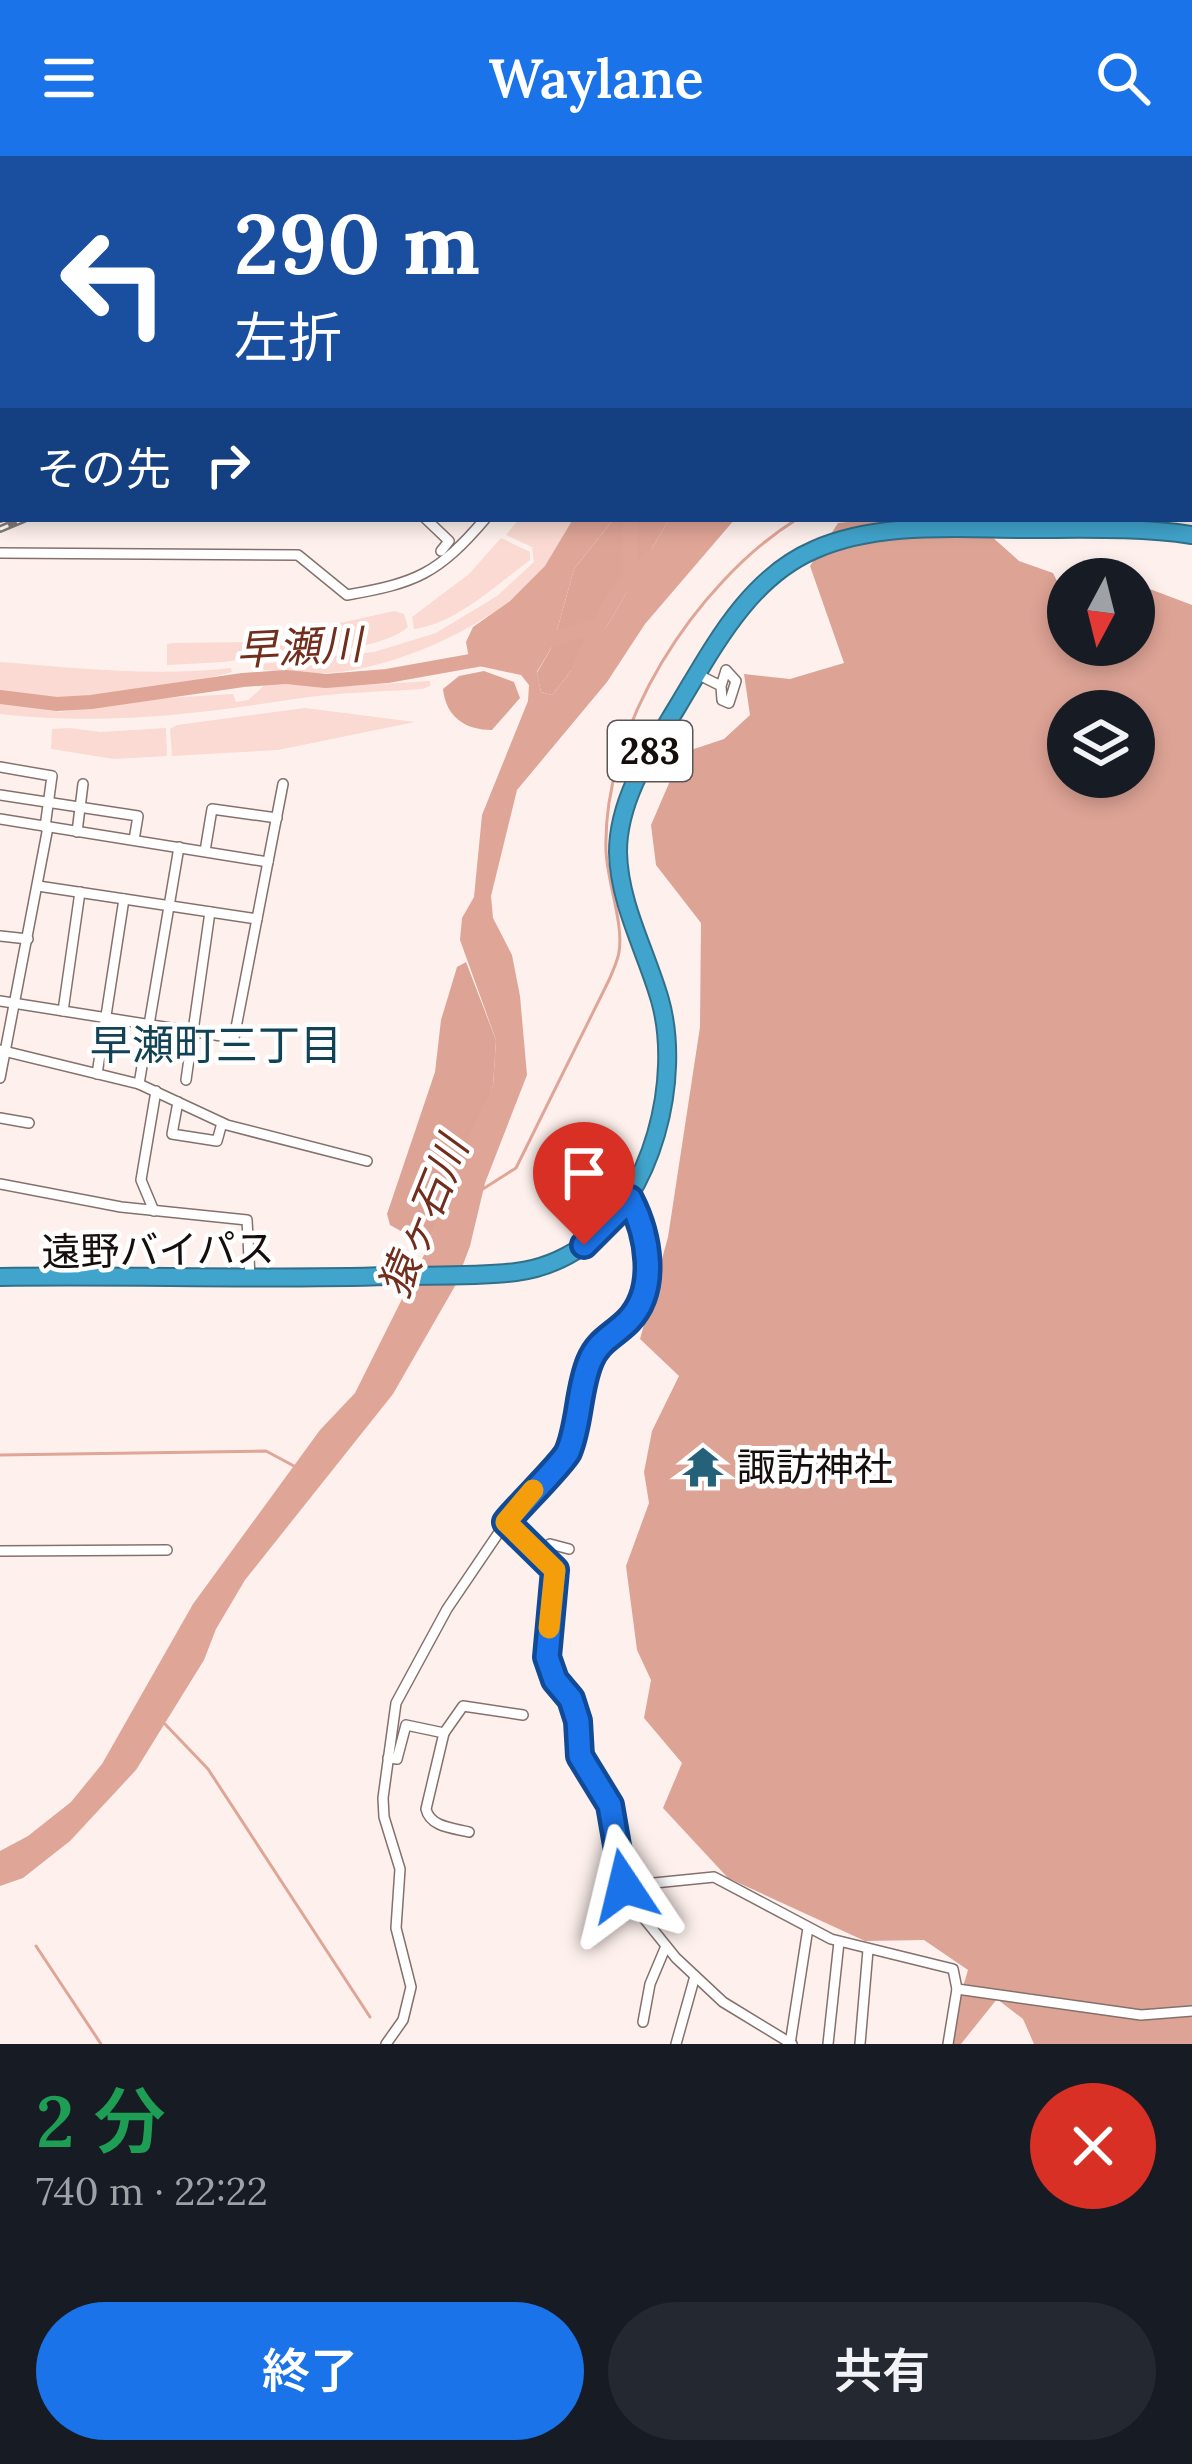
<!DOCTYPE html>
<html lang="ja">
<meta charset="utf-8">
<style>
body{margin:0;font-family:Lora,"Noto Sans JP",serif;background:#242831;color:#f1f3f6;height:100vh;display:flex;flex-direction:column;font-size:45px;white-space:nowrap}
*{box-sizing:border-box;margin:0}
p{font-size:39px;color:#9ea1a6}
.icon{flex:none;width:66px;height:66px;fill:none;stroke:currentColor;stroke-width:2;stroke-linecap:round;stroke-linejoin:round}
.map{position:relative;height:1888px;overflow:hidden}
.drawer{display:flex;flex-direction:column;background:#171b24;flex:1}
.drawer>*{flex:none}
.hud{position:absolute;left:0px;top:0px;width:1194px;height:366px;box-shadow:0 6px 18px #0003;background:#1a4fa0;color:#fff;overflow:hidden}
.needle{width:78px;rotate:187deg}
.fabs{position:absolute;left:1047px;top:402px;display:grid;gap:24px}
.fabs a{display:grid;place-items:center;width:108px;height:108px;border-radius:50%;background:#171b24;box-shadow:0 6px 18px #0003;font-size:60px}
.pin{position:absolute;display:grid;place-items:center;width:102px;height:102px;color:#fff;margin:-123px -51px;border-radius:50% 50% 50% 0;rotate:-45deg;box-shadow:0 0 12px #0007}
.pin .icon{rotate:45deg}
.me{position:absolute;width:132px;margin:-66px;rotate:350deg;stroke-linejoin:round;filter:drop-shadow(0 0 9px #0008)}
.turn{display:flex;align-items:center;gap:42px;height:252px;padding:0 36px;font-size:54px}
.turn .icon{width:156px;height:156px;stroke-width:2.5}
.turn b{display:block;font-size:84px;line-height:102px}
.then{display:flex;align-items:center;height:114px;padding:0 36px;background:#0003;gap:24px;font-size:45px}
.round{display:grid;place-items:center;flex:none;width:126px;height:126px;border-radius:63px;background:#242831}
.head{display:flex;align-items:center;justify-content:space-between;height:204px;padding:0 36px}
h1{font-size:72px;font-weight:600;line-height:90px;color:#1e9e55}
.action{display:flex;gap:24px;margin-top:auto;padding:24px 36px}
.action a{flex:1;height:138px;border-radius:72px;background:#1a73e8;color:#fff;font-size:48px;font-weight:600;line-height:138px;text-align:center}
.action a+a{background:#242831;color:#f1f3f6}
header{display:flex;justify-content:space-between;align-items:center;height:156px;padding:0 36px;background:#1a73e8;color:#fff;font-size:54px;font-weight:600}
.map>svg:first-child{display:block}
.green{fill:#fadad2}
.forest{fill:#dda395;fill-rule:evenodd}
.water{fill:#dfa597}
.lines{fill:none;stroke-linecap:round;stroke-linejoin:round}
.stream{stroke:#dfa597;stroke-width:3}
.river{stroke:#dfa597;stroke-width:14}
.street-casing{stroke:#84716d;stroke-width:12}
.highway-casing{stroke:#327089;stroke-width:20}
.street{stroke:#fff;stroke-width:9}
.highway{stroke:#41a4cc;stroke-width:16}
.rail-casing{stroke:#837976;stroke-width:8}
.rail{stroke:#fff;stroke-width:3;stroke-dasharray:9;stroke-linecap:butt}
.route-casing{stroke:#114b97;stroke-width:30}
.route{stroke:#1a73e8;stroke-width:21}
.slow{stroke:#f59e0b;stroke-width:21}
.labels{text-anchor:middle;dominant-baseline:central;stroke-width:9;stroke-linejoin:round;paint-order:stroke}
.shield{fill:#fff;stroke:#5b5655;stroke-width:3}
.shield-label{font-size:36px;font-weight:bold;fill:#150e0c}
.street-label{font-size:39px;fill:#150e0c;stroke:#fff}
.poi-label{font-size:39px;fill:#150e0c;stroke:#fff;text-anchor:start}
.water-label{font-size:42px;font-style:italic;fill:#722d1d;stroke:#fff}
.neighbourhood-label{font-size:42px;fill:#124255;stroke:#fff}
</style>
<header><svg class="icon" aria-label="menu" viewBox="0 0 24 24"><path d="M4 6h16M4 12h16M4 18h16"/></svg>Waylane<svg class="icon" aria-label="search" viewBox="0 0 24 24"><circle cx="10" cy="10" r="6"/><path d="M15 15l6 6"/></svg></header>
<div class="map">
<svg width="1192" height="1888" viewBox="0 0 1192 1888">
<rect width="100%" height="100%" fill="#fef1ed"/>
<g class="green">
<path d="M519,363H573C563,378 556,396 545,411C501,466 397,513 327,517C302,518 277,515 253,513L252,509L374,496L436,477L497,440L534,406L532,391L506,379Z"/>
<path d="M501,382L530,396V404C498,428 454,469 414,473L412,461L469,418Z"/>
<path d="M394,455L404,458L408,471C384,491 328,497 298,493L296,481L304,475Z"/>
<path d="M292,480L294,495L224,506L167,509V488L173,487L253,486Z"/>
<path d="M0,506C78,512 153,521 231,512L232,516C160,534 73,551 0,534Z"/>
<path d="M430,525V530L422,533C382,536 341,536 302,542C195,558 110,570 0,558V546L60,556L132,544L233,538L236,546L248,544L266,528L350,530Z"/>
<path d="M305,552L415,566L278,594L172,600L170,573L177,569Z"/>
<path d="M70,572L100,576L166,572L167,600L114,603L51,593L52,573Z"/>
</g>
<g class="forest">
<path d="M614,363H669L608,468L552,539L541,536L537,517L553,489L574,413Z"/>
<path d="M882,363H972L1019,405L1053,417L1062,435H1068V489H1134V427L1192,449V1888H1034L1023,1863L997,1843L961,1888H946L968,1814L924,1784L865,1785L728,1722L663,1652L682,1607L644,1562L651,1524L637,1494L626,1410L649,1347L644,1316L652,1275L679,1220L640,1183L668,1081L700,871L701,767L656,709L651,669L682,597L724,583L750,559L744,518L790,523L844,507L810,410L838,367ZM1068,555H1134V621H1068Z"/>
<path d="M484,515L514,526L520,542L492,574C465,574 446,561 443,533L459,520Z"/>
<path d="M466,806L496,884L493,930L430,1083L417,1084L390,1069L387,1058L435,916L441,864L457,811Z"/>
</g>
<path class="water" d="M573,363H614L574,413L553,489L537,516L541,536L552,539L608,468L669,363H735L645,468L607,526L517,634L491,740L493,762L512,799L520,840L527,919L485,1027L470,1090L455,1130L393,1238L245,1424L216,1473L204,1504L136,1614L70,1685L23,1722L0,1730V1695L28,1680L71,1646L102,1608L193,1448L320,1274L355,1237L424,1099L469,980L493,930L496,884L460,784L462,762L474,741L482,659L528,545L529,529L521,519L470,508L466,486L473,471L510,445L545,410Z"/>
<g class="lines">
<g class="stream">
<path d="M393,0V3"/>
<path d="M1191,359H1192"/>
<path d="M483,1033L516,1012L610,822C613,814 618,804 619,796C624,768 607,725 606,695C602,571 695,427 797,363"/>
<path d="M0,1299L266,1295L294,1310"/>
<path d="M165,1568L208,1613L370,1861"/>
<path d="M36,1790L101,1888"/>
</g>
<g class="river">
<path d="M40,0L44,3"/>
<path d="M630,363V417"/>
<path d="M539,488L597,469"/>
<path d="M578,515C596,471 614,429 653,400"/>
<path d="M0,541L57,548L91,546L243,524L286,521L326,525L387,520L482,503"/>
</g>
<g class="street-casing">
<g id="street">
<path d="M2,0L6,3"/>
<path d="M50,0L54,3"/>
<path d="M329,0L330,3"/>
<path d="M778,0L780,3"/>
<path d="M508,3L513,0"/>
<path d="M0,34L3,36"/>
<path d="M0,297L3,289"/>
<path d="M0,361L3,359"/>
<path d="M426,363L449,385L441,395"/>
<path d="M0,397L298,399L347,439C416,427 438,418 485,363"/>
<path d="M697,518L721,530L726,514L736,525L729,547L722,544L721,530"/>
<path d="M0,611L52,620L45,671"/>
<path d="M0,639L138,660L134,684"/>
<path d="M0,663L268,706"/>
<path d="M77,676L83,628"/>
<path d="M205,695L212,653L277,662"/>
<path d="M38,730L257,763"/>
<path d="M0,780L28,783"/>
<path d="M0,845L234,882L283,628"/>
<path d="M63,855L80,736"/>
<path d="M0,894L139,928L227,969L367,1005"/>
<path d="M97,918L124,743"/>
<path d="M0,922L48,671"/>
<path d="M186,924L210,756"/>
<path d="M139,928L179,691"/>
<path d="M178,946L172,978L217,985L222,967"/>
<path d="M0,962L29,967"/>
<path d="M0,1028L121,1051L247,1064L250,1121"/>
<path d="M154,1055L141,1024L156,935"/>
<path d="M506,1366L555,1414L547,1501L555,1524L570,1542L578,1565L581,1600L611,1649L624,1730L638,1755L676,1802L723,1846L792,1888"/>
<path d="M0,1395L167,1394"/>
<path d="M537,1395L550,1388L569,1393"/>
<path d="M444,1577L426,1653C430,1671 453,1672 469,1676"/>
<path d="M388,1602L397,1603L406,1569L444,1577L463,1550L523,1559"/>
<path d="M624,1730L714,1721L831,1783L953,1813L957,1833L948,1888"/>
<path d="M957,1833L1141,1859L1192,1855"/>
<path d="M643,1866L650,1828L666,1790"/>
<path d="M386,1888L403,1864L411,1831L396,1772L400,1713L384,1661L383,1642L396,1547L447,1453L506,1366L567,1298L587,1210L598,1187L640,1151L647,1112L646,1073L630,1043"/>
<path d="M676,1888L695,1820"/>
<path d="M790,1888L808,1772"/>
<path d="M828,1888L839,1786"/>
<path d="M860,1888L868,1794"/>
</g>
</g>
<g class="highway-casing">
<path id="highway" d="M0,1121C130,1119 260,1124 390,1120C431,1119 475,1121 516,1116C540,1113 564,1103 583,1090C653,1042 682,922 660,844C646,795 619,748 618,696C618,642 652,593 679,548C714,490 749,422 814,394C879,365 960,373 1029,373C1083,373 1138,371 1192,379"/>
</g>
<use href="#street" class="street"/>
<use href="#highway" class="highway"/>
<g class="rail-casing">
<g id="rail">
<path d="M1191,333L1192,334"/>
<path d="M0,373L24,363"/>
</g>
</g>
<use href="#rail" class="rail"/>
</g>
<g class="lines">
<g class="route-casing">
<path id="route" d="M584,1089L630,1043C648,1078 659,1133 628,1165C613,1180 598,1185 590,1205C578,1233 580,1268 568,1296C562,1308 518,1351 506,1366L555,1414L547,1501L555,1524L571,1543L578,1565L580,1600L610,1649L624,1730"/>
</g>
<use href="#route" class="route"/>
<path class="slow" d="M533,1334L506,1366L555,1414L549,1472"/>
</g>
<defs>
<g id="temple-bare" transform="scale(3.24)"><path d="M0-6L5-2H3V0L6.5 2.5H4V6H1.5V3h-3V6H-4V2.5H-6.5L-3 0V-2H-5Z" fill="#26617a" stroke="#fff" stroke-width="2.5" paint-order="stroke"/></g>
</defs>
<g fill-rule="evenodd">
<use href="#temple-bare" x="703" y="1311"/>
</g>
<g class="labels">
<rect class="shield" x="608" y="565" width="84" height="60" rx="9"/>
<g class="shield-label">
<text x="650" y="595">283</text>
</g>
<g class="street-label">
<text transform="translate(158 1094) rotate(-1)">遠野バイパス</text>
</g>
<g class="poi-label">
<text x="737" y="1311">諏訪神社</text>
</g>
<g class="water-label">
<text transform="translate(299 491) rotate(-3)">早瀬川</text>
<text transform="translate(423 1061) rotate(-68)">猿ヶ石川</text>
</g>
<g class="neighbourhood-label">
<text x="216" y="889">早瀬町三丁目</text>
</g>
</g>
</svg>
<div class="fabs">
<a><svg class="needle" viewBox="-14 -14 28 28"><path d="M0-13l5 13h-10z" fill="#e53935"/><path d="M0 13l5-13h-10z" fill="#9ea1a6"/></svg></a>
<a><svg class="icon" aria-label="layers" viewBox="0 0 24 24"><path d="M12 4l9 5-9 5-9-5zM3 14l9 5 9-5"/></svg></a>
</div>
<div class="pin" style="left:584px;top:1089px;background:#d93025"><svg class="icon" aria-label="arrive" viewBox="0 0 24 24"><path d="M6 21V4h12l-3 4 3 4H6"/></svg></div>
<svg class="me" style="left:624px;top:1730px" viewBox="-20 -20 40 40"><path d="M0-17L14 15 0 8-14 15z" fill="#1a73e8" stroke="#fff" stroke-width="4"/></svg>
<div class="hud">
<div class="turn"><svg class="icon" aria-label="left" viewBox="0 0 24 24"><path d="M17 20v-9H6M10 6l-5 5 5 5"/></svg><div><b>290 m</b>左折</div></div>
<div class="then">その先<svg class="icon" aria-label="right" viewBox="0 0 24 24"><path d="M7 20v-9h11M14 6l5 5-5 5"/></svg></div>
</div>
</div>
<section class="drawer">
<div class="head"><div><h1>2 分</h1><p>740 m · 22:22</p></div><a class="round" style="background:#d93025;color:#fff"><svg class="icon" aria-label="close" viewBox="0 0 24 24"><path d="M6 6l12 12M18 6L6 18"/></svg></a></div>
<div class="action"><a>終了</a><a>共有</a></div>
</section>
